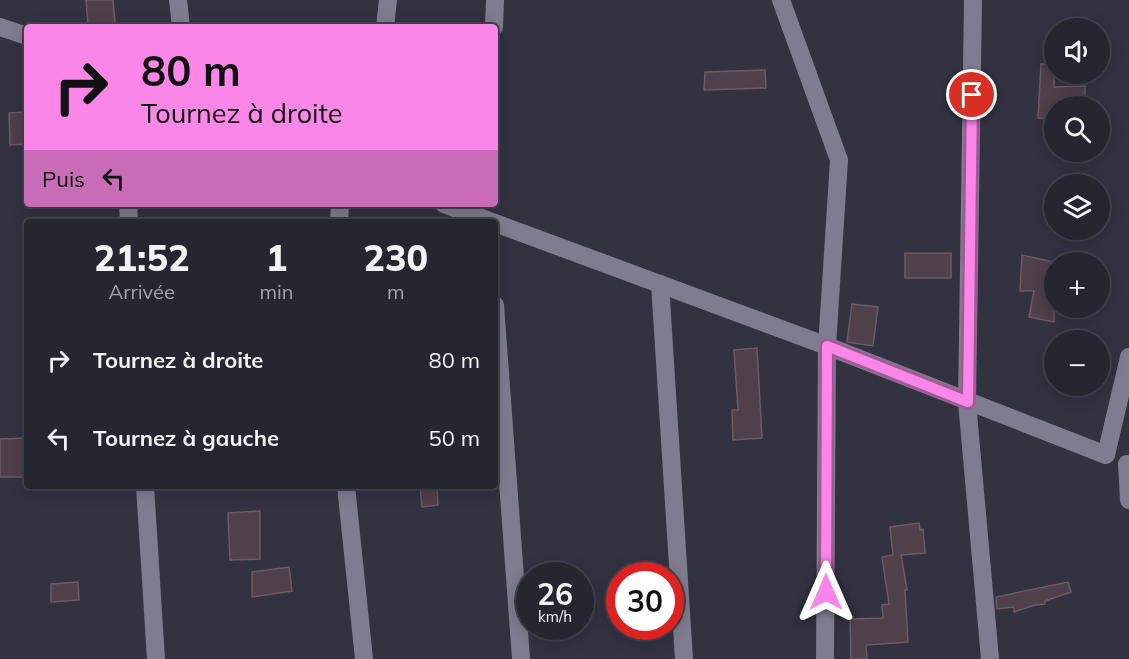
<!DOCTYPE html>
<html lang="fr">
<meta charset="utf-8">
<style>
body{margin:0;font-family:Mulish,sans-serif;background:#2e2e39;color:#f1f3f6;height:100vh;display:flex;flex-direction:column;font-size:22px;white-space:nowrap}
*{box-sizing:border-box;margin:0}
p{font-size:20px;color:#a4a5ab}
.icon{flex:none;width:33px;height:33px;fill:none;stroke:currentColor;stroke-width:2;stroke-linecap:round;stroke-linejoin:round}
.map{position:relative;flex:1;overflow:hidden}
.panel{position:absolute;left:24px;top:219px;width:474px;height:270px;display:flex;flex-direction:column;background:#262631;border-radius:6px;box-shadow:0 3px 15px #0003,0 0 0 2px #42434d}
.panel>*{flex:none}
.guide{position:absolute;left:24px;top:24px;width:474px;height:183px;border-radius:6px;box-shadow:0 3px 15px #0003,0 0 0 2px #42434d;background:#fa87e7;color:#111;overflow:hidden}
.buttons{position:absolute;left:1044px;top:18px;display:grid;gap:12px}
.buttons a{display:grid;place-items:center;width:66px;height:66px;border-radius:50%;background:#262631;box-shadow:0 3px 15px #0003,0 0 0 2px #42434d;font-size:30px}
.speed{position:absolute;left:516px;top:562px;display:flex;gap:12px;font-size:30px;font-weight:700;text-align:center}
.speed>*{display:grid;place-content:center;width:78px;height:78px;border-radius:50%;background:#262631;box-shadow:0 3px 15px #0003,0 0 0 2px #42434d;line-height:1}
.speed small{font-size:15px;font-weight:400}
.speed .limit{border:9px solid #d22;background:#fff;color:#111}
.pin{position:absolute;display:grid;place-items:center;width:51px;height:51px;color:#fff;margin:-26px;border:3px solid #fff;border-radius:50%;box-shadow:0 2px 6px #0007}
.me{position:absolute;width:66px;margin:-33px;rotate:0deg;stroke-linejoin:round;filter:drop-shadow(0 0 4px #0008)}
.turn{display:flex;align-items:center;gap:21px;height:126px;padding:0 18px;font-size:27px}
.turn .icon{width:78px;height:78px;stroke-width:2.5}
.turn b{display:block;font-size:42px;line-height:51px}
.then{display:flex;align-items:center;height:57px;padding:0 18px;background:#0003;gap:12px;font-size:22px}
.eta{display:flex;justify-content:space-evenly;align-items:center;height:102px;text-align:center}
.eta b{font-size:36px;font-weight:800;line-height:42px}
ul{padding:0;list-style:none}
li{display:flex;align-items:center;gap:18px;height:78px;padding:0 18px}
li div{flex:1}
li b{display:block;font-size:22px}
li em{font-style:normal}
.map>svg:first-child{display:block}
.building{fill:#4f404b;stroke:#6b5b67;stroke-width:1.5}
.lines{fill:none;stroke-linecap:round;stroke-linejoin:round}
.minor{stroke:#7e7c8e;stroke-width:18}
.route-casing{stroke:#a25896;stroke-width:15}
.route{stroke:#fa87e7;stroke-width:10}
</style>
<div class="map">
<svg width="1129" height="659" viewBox="0 0 1129 659">
<rect width="100%" height="100%" fill="#333241"/>
<g class="building">
<path d="M86,0H113L115,23L88,25Z"/>
<path d="M1041,64H1054V87L1085,86V106H1054V119L1038,118Z"/>
<path d="M765,70L766,88L704,90L705,72Z"/>
<path d="M27,112V144L10,145L9,113Z"/>
<rect x="905" y="253" width="46" height="25"/>
<path d="M1022,255L1054,262V322L1029,317L1034,291H1020Z"/>
<path d="M852,304L878,307L873,346L847,342Z"/>
<path d="M757,348L762,438L733,440L732,410H738L734,350Z"/>
<path d="M27,438V477H0V439Z"/>
<path d="M420,486H437L438,505L422,507Z"/>
<path d="M260,511V559L230,560L228,513Z"/>
<path d="M919,523L920,530L923,529L925,553L901,555L907,590H905L908,642L866,645L867,659H851L850,619L883,618L882,605L889,604L882,557L893,555L890,527Z"/>
<path d="M289,567L292,591L252,597V572Z"/>
<path d="M78,582L79,600L51,602V584Z"/>
<path d="M1068,582L1071,592L1045,601V604L1035,605L1014,612V607L997,609L996,597Z"/>
</g>
<g class="lines">
<g class="minor">
<path d="M178,0L181,27"/>
<path d="M781,0L839,160L827,346L825,659"/>
<path d="M973,0L967,402L990,659"/>
<path d="M0,27L27,36"/>
<path d="M385,27L388,0"/>
<path d="M494,27L495,0"/>
<path d="M128,204L129,222"/>
<path d="M444,204L492,222"/>
<path d="M339,222L340,204"/>
<path d="M495,223L827,346L1106,455L1129,357"/>
<path d="M660,284L684,659"/>
<path d="M495,305L521,659"/>
<path d="M1127,464L1129,500"/>
<path d="M145,486L156,659"/>
<path d="M346,486L364,659"/>
</g>
</g>
<g class="lines">
<g class="route-casing">
<path id="route" d="M826,592L827,346L968,402L972,95"/>
</g>
<use href="#route" class="route"/>
</g>
</svg>
<div class="buttons">
<a><svg class="icon" aria-label="sound" viewBox="0 0 24 24"><path d="M4 9h4l5-4v14l-5-4H4zM17 9q2 3 0 6"/></svg></a>
<a><svg class="icon" aria-label="search" viewBox="0 0 24 24"><circle cx="10" cy="10" r="6"/><path d="M15 15l6 6"/></svg></a>
<a><svg class="icon" aria-label="layers" viewBox="0 0 24 24"><path d="M12 4l9 5-9 5-9-5zM3 14l9 5 9-5"/></svg></a>
<a>+</a>
<a>−</a>
</div>
<div class="speed"><div>26<small>km/h</small></div><div class="limit">30</div></div>
<div class="pin" style="left:972px;top:95px;background:#d93025"><svg class="icon" aria-label="arrive" viewBox="0 0 24 24"><path d="M6 21V4h12l-3 4 3 4H6"/></svg></div>
<svg class="me" style="left:826px;top:592px" viewBox="-20 -20 40 40"><path d="M0-17L14 15 0 8-14 15z" fill="#fa87e7" stroke="#fff" stroke-width="4"/></svg>
<div class="guide">
<div class="turn"><svg class="icon" aria-label="right" viewBox="0 0 24 24"><path d="M7 20v-9h11M14 6l5 5-5 5"/></svg><div><b>80 m</b>Tournez à droite</div></div>
<div class="then">Puis<svg class="icon" aria-label="left" viewBox="0 0 24 24"><path d="M17 20v-9H6M10 6l-5 5 5 5"/></svg></div>
</div>
<section class="panel">
<div class="eta">
<div><b>21:52</b><p>Arrivée</p></div>
<div><b>1</b><p>min</p></div>
<div><b>230</b><p>m</p></div>
</div>
<ul>
<li><svg class="icon" aria-label="right" viewBox="0 0 24 24"><path d="M7 20v-9h11M14 6l5 5-5 5"/></svg><div><b>Tournez à droite</b></div><em>80 m</em></li>
<li><svg class="icon" aria-label="left" viewBox="0 0 24 24"><path d="M17 20v-9H6M10 6l-5 5 5 5"/></svg><div><b>Tournez à gauche</b></div><em>50 m</em></li>
</ul>
</section>
</div>
